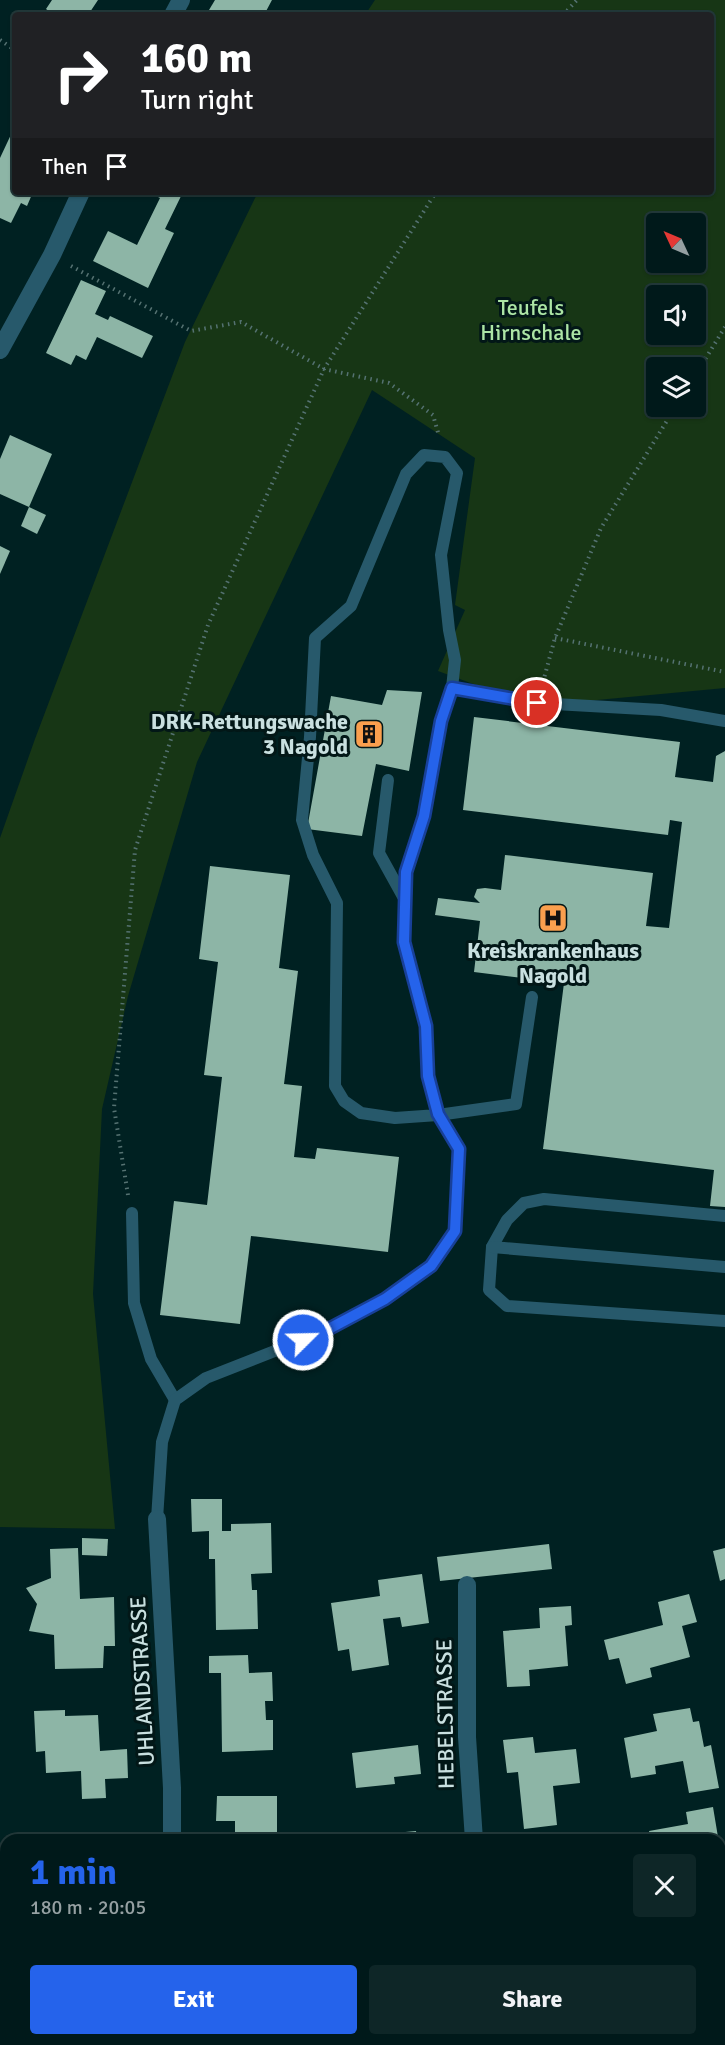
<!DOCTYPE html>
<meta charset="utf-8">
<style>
body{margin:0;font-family:Signika,sans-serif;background:#0e2627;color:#f1f3f6;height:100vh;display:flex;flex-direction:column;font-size:22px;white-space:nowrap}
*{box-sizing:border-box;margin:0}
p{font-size:20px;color:#95a0a2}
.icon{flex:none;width:33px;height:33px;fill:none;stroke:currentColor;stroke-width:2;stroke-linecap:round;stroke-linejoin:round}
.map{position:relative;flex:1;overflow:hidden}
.side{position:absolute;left:0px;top:1834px;width:726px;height:212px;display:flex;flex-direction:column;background:#00191a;border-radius:18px 18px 0 0;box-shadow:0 2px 4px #0004,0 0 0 2px #223839}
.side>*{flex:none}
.top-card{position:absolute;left:12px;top:12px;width:702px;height:183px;border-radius:6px;box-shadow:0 2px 4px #0004,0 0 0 2px #223839;background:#202124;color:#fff;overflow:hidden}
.needle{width:39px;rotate:314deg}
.buttons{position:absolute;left:646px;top:213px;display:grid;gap:12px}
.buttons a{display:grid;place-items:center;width:60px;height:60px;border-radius:6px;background:#00191a;box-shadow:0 2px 4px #0004,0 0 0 2px #223839;font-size:30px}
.pin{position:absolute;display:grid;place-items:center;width:51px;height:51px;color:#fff;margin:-26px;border:3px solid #fff;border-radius:50%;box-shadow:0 2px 6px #0007}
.me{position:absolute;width:66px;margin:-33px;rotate:67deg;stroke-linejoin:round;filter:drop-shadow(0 0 4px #0008)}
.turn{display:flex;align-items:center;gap:21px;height:126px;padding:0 30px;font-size:27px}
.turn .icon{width:78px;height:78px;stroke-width:2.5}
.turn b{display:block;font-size:42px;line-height:51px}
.then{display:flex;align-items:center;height:57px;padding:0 30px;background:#0003;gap:12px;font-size:22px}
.round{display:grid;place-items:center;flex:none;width:63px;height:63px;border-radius:6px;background:#0e2627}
.overview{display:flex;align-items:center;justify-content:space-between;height:102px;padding:0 30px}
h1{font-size:36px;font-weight:700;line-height:45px;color:#2563eb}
.cta{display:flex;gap:12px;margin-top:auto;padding:12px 30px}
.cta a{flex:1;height:69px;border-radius:6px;background:#2563eb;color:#fff;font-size:24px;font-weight:700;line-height:69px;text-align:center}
.cta a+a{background:#0e2627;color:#f1f3f6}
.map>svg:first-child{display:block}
.green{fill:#173615;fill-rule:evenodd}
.building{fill:#8db5a6}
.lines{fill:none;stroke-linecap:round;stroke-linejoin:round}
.path{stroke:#557272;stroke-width:4;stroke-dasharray:1.5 4.5;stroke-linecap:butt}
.lane{stroke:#27596b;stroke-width:12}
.street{stroke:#27596b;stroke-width:18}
.route-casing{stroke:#184099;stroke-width:15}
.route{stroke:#2563eb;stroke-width:10}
.labels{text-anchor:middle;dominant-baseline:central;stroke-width:6;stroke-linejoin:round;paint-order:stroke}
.park-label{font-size:22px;fill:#ace5a5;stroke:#021717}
.poi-label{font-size:22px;font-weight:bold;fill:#c9e0e0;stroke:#021717;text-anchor:end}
.street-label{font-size:22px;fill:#c9e0e0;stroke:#021717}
</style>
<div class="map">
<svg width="725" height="2045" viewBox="0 0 725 2045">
<rect width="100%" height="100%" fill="#002122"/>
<path class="green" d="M375,0H725V688L533,706L438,671L465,610L455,605L475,458L372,390L197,762L128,996L102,1109L93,1294L115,1529L0,1527V838L35,739L185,342L258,192H711V15H365ZM657,224H696V262H657ZM657,296H696V334H657ZM657,368H696V406H657Z"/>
<g class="building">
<path d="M52,0H98L88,15H75L70,12L68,15H54L46,9Z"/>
<path d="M215,0H272L264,15H206Z"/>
<path d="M15,126V192H33L27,206L21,203L11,223L0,218V158Z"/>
<path d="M148,192H183L165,229L174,233L148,288L93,261L108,231L137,245L160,198Z"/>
<path d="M81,280L106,291L95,314L108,320L110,316L153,336L142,358L97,337L86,360L76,355L71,365L46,353Z"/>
<path d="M10,435L52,454L29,507L0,494V459Z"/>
<path d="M29,507L46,515L37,534L21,526Z"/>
<path d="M0,546L10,551L0,574Z"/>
<path d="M387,690L422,692L409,771L376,764L362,836L307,829L331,696L382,705Z"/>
<path d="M474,717L680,742L675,777L713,782L716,756L725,751V1207L710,1206L714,1170L543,1149L564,983L474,972L480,921L435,915L438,898L480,903L474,897L477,889L485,888L501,890L505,855L653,873L646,926L669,928L682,822L670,820L668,835L463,810Z"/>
<path d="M210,866L290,875L279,968L298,971L284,1084L302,1086L294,1157L315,1159L317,1148L399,1157L388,1252L251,1236L240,1324L160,1315L174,1201L207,1205L222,1077L204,1075L218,962L199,959Z"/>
<path d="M191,1499H222V1531H231V1524L271,1523L272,1573L251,1574L252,1590H257L258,1629L216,1630L215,1559H209V1531L192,1532Z"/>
<path d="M82,1538L108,1539L107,1556L82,1555Z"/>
<path d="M549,1544L552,1569L440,1581L437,1557Z"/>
<path d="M78,1548L80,1599L114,1597L115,1646H104L103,1668L55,1669L54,1635L29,1631L37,1604L26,1588L51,1578L50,1549Z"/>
<path d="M725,1548V1579L720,1581L713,1551Z"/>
<path d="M422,1574L429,1623L402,1627L400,1617L383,1619L389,1665L352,1671L349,1649L338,1651L331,1603L380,1596L378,1580Z"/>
<path d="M689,1594L697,1622L682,1626L690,1657L650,1668L652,1677L626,1684L619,1658L609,1660L604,1640L663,1625L658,1602Z"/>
<path d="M571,1606L572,1625L565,1626L568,1666L529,1670L530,1686L507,1687L503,1631L540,1628L539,1608Z"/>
<path d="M248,1655L249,1673L272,1672L273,1701H265L266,1720H273V1750L222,1752L221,1673H209V1656Z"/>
<path d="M690,1708L693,1722L699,1721L704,1747L711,1745L719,1788L689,1793L683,1761L655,1766L656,1774L631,1778L624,1738L657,1731L653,1714Z"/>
<path d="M65,1710V1716L98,1715L100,1751L127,1749L128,1778L105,1779L106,1798L82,1799L81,1771L46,1773L45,1751L36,1752L34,1711Z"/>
<path d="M533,1737L535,1753L576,1749L580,1783L553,1786L557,1825L524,1829L518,1772L507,1773L503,1740Z"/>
<path d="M418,1745L421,1774L394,1777L395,1784L356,1788L352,1753Z"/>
<path d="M217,1796H277V1840H235V1821H216Z"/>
<path d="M713,1807L718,1837L707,1840H651L649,1831L688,1824L686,1812Z"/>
<path d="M416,1831L417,1840H385L384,1834Z"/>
<path d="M725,1911V1988L720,1989V1912Z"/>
<rect x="0" y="1979" width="6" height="43"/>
<rect x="215" y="2040" width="43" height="5"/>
<path d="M532,2040H569V2045H533Z"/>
</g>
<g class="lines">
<g class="path">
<path d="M563,15L577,0"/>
<path d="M0,40L15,50"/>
<path d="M71,266L191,331L241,322L324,369L389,383L433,415L439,436"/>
<path d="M696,374L725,327"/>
<path d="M555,638L725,672"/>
<path d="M543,682L555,638L601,528L676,406"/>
<path d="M128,1195L114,1108L135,850L208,625L324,369L436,192"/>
<path d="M0,1943L6,1942"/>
</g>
<g class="lane">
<path d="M452,688L455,660L449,630L441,555L457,473L445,457L424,455L406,474L351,606L315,638L310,737L302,820L313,855L337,903L335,1086L344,1101L361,1113L395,1118L438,1115L428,1076L426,1026L404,942L407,872L424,816L441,721L452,688L537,703L661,710L725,721"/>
<path d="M388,780L379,853L405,900"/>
<path d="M132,1213L134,1303L151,1359L175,1400"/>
<path d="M725,1216L544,1199L524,1203L507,1220L492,1247L489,1290L507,1306L725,1321"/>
<path d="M492,1247L725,1267"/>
<path d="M157,1519L162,1442L175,1400L206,1378L323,1332L385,1299L431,1266L455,1231L459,1148L438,1115L516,1104L532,997"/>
</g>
<g class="street">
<path d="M173,15L181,0"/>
<path d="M0,350L52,255L81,192"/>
<path d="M157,1519L172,1788V1840"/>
<path d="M467,1585V1737L474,1840"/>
<path d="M484,2040V2045"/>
<path d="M169,2045L170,2040"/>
<path d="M723,2045L725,2044"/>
</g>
</g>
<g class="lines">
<g class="route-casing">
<path id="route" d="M303,1340L323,1332L385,1299L431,1266L455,1231L459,1149L438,1114L428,1076L426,1026L404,942L406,872L424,816L441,721L452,688L537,703"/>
</g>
<use href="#route" class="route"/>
</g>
<defs>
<g id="building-square" transform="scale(1.5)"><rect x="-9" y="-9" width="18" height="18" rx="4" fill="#fa9f4e" stroke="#021717"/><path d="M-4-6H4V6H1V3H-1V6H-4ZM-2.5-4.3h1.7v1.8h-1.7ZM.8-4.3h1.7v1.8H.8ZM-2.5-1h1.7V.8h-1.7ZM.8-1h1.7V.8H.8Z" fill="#111"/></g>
<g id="hospital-square" transform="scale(1.5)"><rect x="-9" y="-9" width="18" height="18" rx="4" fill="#fa9f4e" stroke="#021717"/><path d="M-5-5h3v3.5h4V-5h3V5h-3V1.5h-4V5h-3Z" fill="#111"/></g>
</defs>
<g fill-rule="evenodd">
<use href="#building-square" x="369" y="734"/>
<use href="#hospital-square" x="553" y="918"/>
</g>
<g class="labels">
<g class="park-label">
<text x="531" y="307">Teufels<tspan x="531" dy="25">Hirnschale</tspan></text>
</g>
<g class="poi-label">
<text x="348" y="721">DRK-Rettungswache<tspan x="348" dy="25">3 Nagold</tspan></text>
<text x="553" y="950" text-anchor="middle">Kreiskrankenhaus<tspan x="553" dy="25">Nagold</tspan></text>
</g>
<g class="street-label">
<text transform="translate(142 1681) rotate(-93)">UHLANDSTRASSE</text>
<text transform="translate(445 1714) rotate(-91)">HEBELSTRASSE</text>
</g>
</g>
</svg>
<div class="buttons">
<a><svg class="needle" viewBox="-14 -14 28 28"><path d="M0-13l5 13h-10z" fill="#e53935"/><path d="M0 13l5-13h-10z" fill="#95a0a2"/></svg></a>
<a><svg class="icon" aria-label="sound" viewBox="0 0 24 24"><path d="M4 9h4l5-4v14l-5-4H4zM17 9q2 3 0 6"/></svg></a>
<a><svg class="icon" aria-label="layers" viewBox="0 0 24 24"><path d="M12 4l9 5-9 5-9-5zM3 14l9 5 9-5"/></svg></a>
</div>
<div class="pin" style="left:537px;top:703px;background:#d93025"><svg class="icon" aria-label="arrive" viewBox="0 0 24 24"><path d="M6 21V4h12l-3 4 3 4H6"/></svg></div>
<svg class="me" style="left:303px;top:1340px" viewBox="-20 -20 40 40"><circle r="17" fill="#2563eb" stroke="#fff" stroke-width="3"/><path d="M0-11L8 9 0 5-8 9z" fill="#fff"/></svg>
<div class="top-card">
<div class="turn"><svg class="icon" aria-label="right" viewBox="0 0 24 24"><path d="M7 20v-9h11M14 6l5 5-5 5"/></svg><div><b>160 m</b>Turn right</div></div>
<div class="then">Then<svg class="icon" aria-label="arrive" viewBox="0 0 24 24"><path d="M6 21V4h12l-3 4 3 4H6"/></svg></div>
</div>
<section class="side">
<div class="overview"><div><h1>1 min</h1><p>180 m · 20:05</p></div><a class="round"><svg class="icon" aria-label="close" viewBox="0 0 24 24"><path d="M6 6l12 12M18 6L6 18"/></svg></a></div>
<div class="cta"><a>Exit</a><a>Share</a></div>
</section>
</div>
